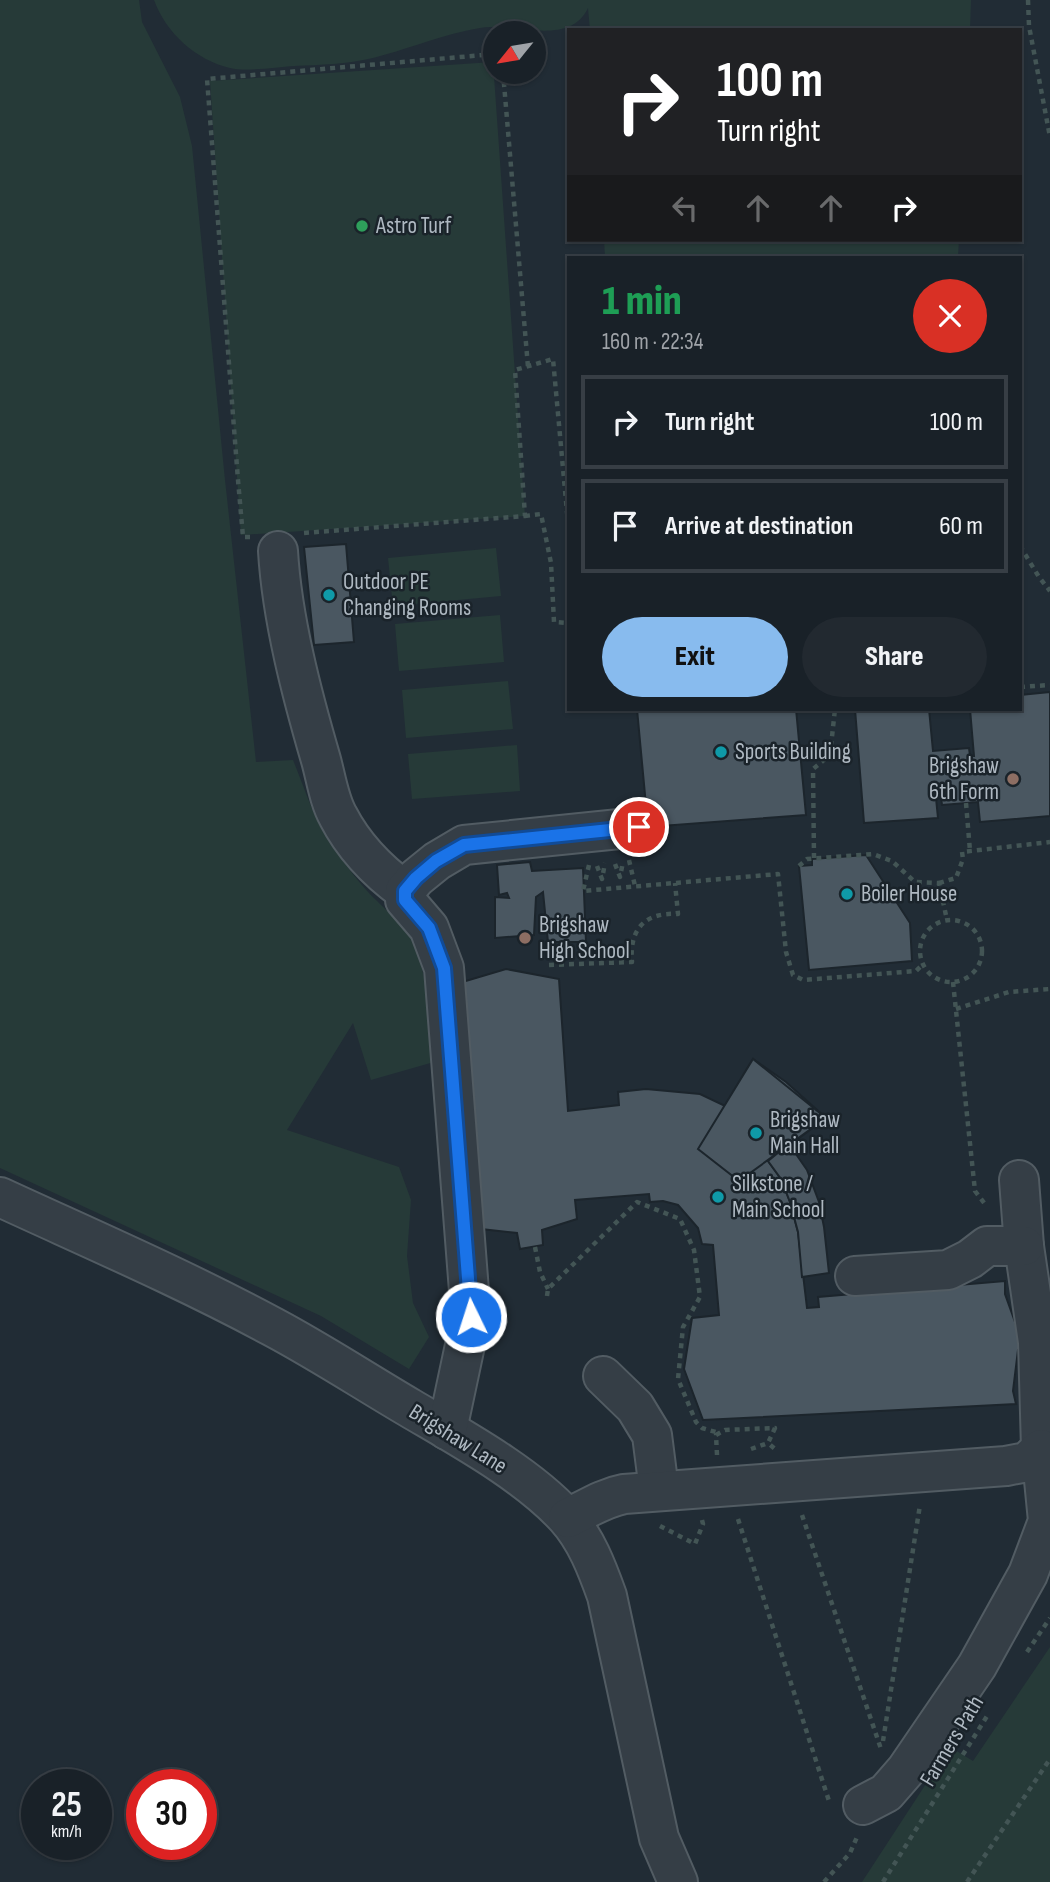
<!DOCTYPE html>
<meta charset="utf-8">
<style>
body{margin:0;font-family:"Sofia Sans Condensed",sans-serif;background:#222930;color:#f1f3f6;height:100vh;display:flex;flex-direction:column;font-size:26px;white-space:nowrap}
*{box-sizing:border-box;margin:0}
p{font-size:23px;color:#9fa3a8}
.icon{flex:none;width:38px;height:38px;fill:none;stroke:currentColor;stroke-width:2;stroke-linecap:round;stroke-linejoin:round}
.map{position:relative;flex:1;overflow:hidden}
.details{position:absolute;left:567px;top:256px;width:455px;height:455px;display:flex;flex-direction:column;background:#192128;border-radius:0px;box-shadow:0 2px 5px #0004,0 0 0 2px #373e45}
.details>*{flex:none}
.hud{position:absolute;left:567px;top:28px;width:455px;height:214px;border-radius:0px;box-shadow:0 2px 5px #0004,0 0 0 2px #373e45;background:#202124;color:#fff;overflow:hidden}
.needle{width:46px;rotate:240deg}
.buttons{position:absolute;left:483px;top:21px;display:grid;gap:14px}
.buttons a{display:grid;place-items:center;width:63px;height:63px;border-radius:50%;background:#192128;box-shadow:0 2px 5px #0004,0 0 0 2px #373e45;font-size:35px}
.speed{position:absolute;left:21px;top:1769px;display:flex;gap:14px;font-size:35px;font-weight:700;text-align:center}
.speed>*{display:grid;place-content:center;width:91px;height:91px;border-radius:50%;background:#192128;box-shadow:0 2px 5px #0004,0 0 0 2px #373e45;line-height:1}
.speed small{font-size:18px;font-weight:400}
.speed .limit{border:10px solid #d22;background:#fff;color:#111}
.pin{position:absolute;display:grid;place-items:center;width:60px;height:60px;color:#fff;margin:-30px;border:4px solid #fff;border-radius:50%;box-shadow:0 2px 7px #0007}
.me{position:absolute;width:77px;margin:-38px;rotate:356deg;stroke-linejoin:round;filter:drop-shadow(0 0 5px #0008)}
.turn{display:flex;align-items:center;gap:24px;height:147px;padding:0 35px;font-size:32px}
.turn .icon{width:91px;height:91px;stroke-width:2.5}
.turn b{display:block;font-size:49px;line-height:60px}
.lanes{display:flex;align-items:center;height:66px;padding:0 35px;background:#0003;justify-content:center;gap:35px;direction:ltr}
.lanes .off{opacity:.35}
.round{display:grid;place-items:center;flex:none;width:74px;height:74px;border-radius:37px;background:#222930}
.summary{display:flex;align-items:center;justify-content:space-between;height:119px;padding:0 35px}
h1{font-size:42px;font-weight:800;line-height:52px;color:#1e9e55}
.action{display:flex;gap:14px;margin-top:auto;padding:14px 35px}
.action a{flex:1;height:80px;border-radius:42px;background:#8be;color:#111;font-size:28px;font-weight:800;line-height:80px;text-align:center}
.action a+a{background:#222930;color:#f1f3f6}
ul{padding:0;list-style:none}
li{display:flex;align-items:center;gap:21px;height:94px;margin:0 14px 10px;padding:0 21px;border:4px solid #373e45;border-radius:0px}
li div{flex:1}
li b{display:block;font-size:26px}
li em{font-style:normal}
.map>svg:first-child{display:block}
.green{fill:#263a38}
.building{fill:#4a5761;stroke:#1c252c;stroke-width:2}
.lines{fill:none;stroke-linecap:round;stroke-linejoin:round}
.minor-casing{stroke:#525c63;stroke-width:42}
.path{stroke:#435555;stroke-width:4.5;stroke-dasharray:5 5;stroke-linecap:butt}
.minor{stroke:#353e46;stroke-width:38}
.route-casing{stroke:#114b97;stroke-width:18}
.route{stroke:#1a73e8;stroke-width:12}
.leisure-dot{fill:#2e9e5b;stroke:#1a232a;stroke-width:2.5}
.culture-dot{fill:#0f9aa8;stroke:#1a232a;stroke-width:2.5}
.education-dot{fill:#8d6e63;stroke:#1a232a;stroke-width:2.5}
.labels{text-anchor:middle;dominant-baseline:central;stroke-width:5;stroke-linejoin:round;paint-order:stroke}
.poi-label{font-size:23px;fill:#afb9c2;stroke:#1a232a;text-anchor:start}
.street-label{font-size:23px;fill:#afb9c2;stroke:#1a232a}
</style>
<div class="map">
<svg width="1050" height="1882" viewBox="0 0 1050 1882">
<rect width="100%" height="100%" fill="#212c35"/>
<g class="green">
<path d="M0,0H139L142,22L180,97L192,146L225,480L256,762L293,760C305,789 315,823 333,848C347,866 361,886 377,901C393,917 409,929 417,951C429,985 429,1026 434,1062L371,1080L353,1023L287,1130L399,1167L411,1200L407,1256L413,1303L429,1337L409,1369L321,1316L0,1168Z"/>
<path d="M154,0H971L970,30H590L588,8C571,44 524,26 491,27C483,27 474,29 465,31C434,38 404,50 373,58C347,64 320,65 294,66C276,67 247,72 230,68C196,60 166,33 154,0Z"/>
<path d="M493,62L525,516L241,535L210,81Z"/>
<path d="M604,240H959L958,257H605Z"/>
<path d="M496,548L501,596L393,606L388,558Z"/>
<path d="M500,615L504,662L399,671L395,624Z"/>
<path d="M508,681L513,729L406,738L402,690Z"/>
<path d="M517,745L520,791L412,799L408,754Z"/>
<path d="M1050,1647V1882H862L950,1747L973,1761Z"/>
</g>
<g class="building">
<path d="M346,544L354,642L314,645L304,547Z"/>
<path d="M1050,692V816L980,822L978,802L942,805L941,797L936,798L938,818L864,823L855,709H929L933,751L969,748L970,756H974L970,709H1020V695Z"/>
<path d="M637,709H796L806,815L648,827Z"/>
<path d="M866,855L910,923L912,961L809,970L799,866L812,865V859Z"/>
<path d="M530,862L532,871L583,868L586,942H548L543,892L536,897L534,935L495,938V897L509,898L507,893L499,895L497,865Z"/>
<path d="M506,969L559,979L568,1111L619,1105L618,1092L646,1089L700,1094L725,1106L753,1059L786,1082L826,1118L768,1161L781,1179L790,1202L798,1232L807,1308L819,1307L818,1297L1005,1281V1294L1025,1350H1018L1013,1391L1016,1404L703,1420L684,1369L692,1318L719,1315L713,1245L702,1244L698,1228L678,1205L663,1201L650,1202L649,1194L575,1200L577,1219L542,1230L543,1245L520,1249L517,1233L481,1229L459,983Z"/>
<path d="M753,1059L826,1118L739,1181L698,1149Z"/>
<path d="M789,1144L807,1170L819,1202L824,1227L829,1273L802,1277L798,1232L790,1202L781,1179L768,1161Z"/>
</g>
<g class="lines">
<g class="minor-casing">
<g id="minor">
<path d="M278,551C282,619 302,695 321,760C326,778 329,800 338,816C354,847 376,870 405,891"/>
<path d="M1019,1180L1024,1246L1038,1342L1041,1449"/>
<path d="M0,1197C91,1239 184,1279 273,1327C320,1352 364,1381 410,1408C459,1437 527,1474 566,1517C586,1539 597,1568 607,1596L659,1838L678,1882"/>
<path d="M855,1276L948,1270L970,1259L987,1246H1024"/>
<path d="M603,1376L635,1407L652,1435L659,1490"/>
<path d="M447,1430L471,1317L444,968L429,928L405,900V891L416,878L437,861L464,845L639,827"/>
<path d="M568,1518C587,1509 603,1498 624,1494L1006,1466L1027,1462L1041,1449L1048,1521L1028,1574L977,1666L906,1770L886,1793L863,1805"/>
</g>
</g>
<g class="path">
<path d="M1028,0L1029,26L1050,137"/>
<path d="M503,72L528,367"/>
<path d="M525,516L541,514L551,563L554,622L569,623"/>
<path d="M304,533L525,516L515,370L553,359L569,534"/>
<path d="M250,537H243L238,480L207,79L495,54"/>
<path d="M1020,546L1039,577L1050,591"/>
<path d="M1020,687L1050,685"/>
<path d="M966,803L970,851"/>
<path d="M814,858L813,769L830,755L835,709"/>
<path d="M629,860L635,886"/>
<path d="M615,864L620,877L623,862"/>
<path d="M589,865L583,891L778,874L786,952L793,975L803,980L916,971L923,964"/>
<path d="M597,866L602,879L605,863"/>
<path d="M799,866L807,859L873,854L892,861L915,882L939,883L947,920"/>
<path d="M939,883L956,878L963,859L962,852L1050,842"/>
<circle cx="951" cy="951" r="31"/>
<path d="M549,965L632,962C629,929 645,912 678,914L675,883"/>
<path d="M953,982L975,1191L985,1204"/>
<path d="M956,1009L1009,992L1050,989"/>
<path d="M535,1247L540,1272L548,1289"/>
<path d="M547,1296L548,1289L637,1202L680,1219L694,1250L700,1297L683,1327L678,1379L696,1422L702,1428L719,1433"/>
<path d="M751,1449L768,1443"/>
<path d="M717,1455L716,1435L725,1430L775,1428L768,1443L775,1449"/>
<path d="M802,1515L881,1749"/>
<path d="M738,1519L829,1801"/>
<path d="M660,1526L695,1544L703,1524L702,1520"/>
<path d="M1027,1652L1050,1618"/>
<path d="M883,1741L920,1505"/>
<path d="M824,1882L850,1853L857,1837"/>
<path d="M883,1882L989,1713"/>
<path d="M967,1882L1050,1759"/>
</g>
<use href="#minor" class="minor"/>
</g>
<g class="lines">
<g class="route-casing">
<path id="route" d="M471,1317L444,968L429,928L405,900V891L416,878L436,861L464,845L639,827"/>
</g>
<use href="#route" class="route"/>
</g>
<circle class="leisure-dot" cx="362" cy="226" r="7"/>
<g class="culture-dot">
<circle cx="329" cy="595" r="7"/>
<circle cx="721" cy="752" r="7"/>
<circle cx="847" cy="894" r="7"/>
<circle cx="756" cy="1133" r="7"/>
<circle cx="718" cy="1197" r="7"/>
</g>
<g class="education-dot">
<circle cx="1013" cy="779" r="7"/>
<circle cx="525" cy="938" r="7"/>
</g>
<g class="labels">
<g class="poi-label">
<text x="376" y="226">Astro Turf</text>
<text x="343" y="582">Outdoor PE<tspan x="343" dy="26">Changing Rooms</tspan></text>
<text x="735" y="752">Sports Building</text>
<text x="999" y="766" text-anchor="end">Brigshaw<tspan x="999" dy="26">6th Form</tspan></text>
<text x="861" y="894">Boiler House</text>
<text x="539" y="925">Brigshaw<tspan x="539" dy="26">High School</tspan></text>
<text x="770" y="1120">Brigshaw<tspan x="770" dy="26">Main Hall</tspan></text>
<text x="732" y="1184">Silkstone /<tspan x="732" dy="26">Main School</tspan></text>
</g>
<g class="street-label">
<text transform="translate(458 1439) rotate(32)">Brigshaw Lane</text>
<text transform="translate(952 1741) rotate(-59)">Farmers Path</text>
</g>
</g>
</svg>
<div class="buttons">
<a><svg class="needle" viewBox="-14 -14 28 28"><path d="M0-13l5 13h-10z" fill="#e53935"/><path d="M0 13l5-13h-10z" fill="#9fa3a8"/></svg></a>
</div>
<div class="speed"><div>25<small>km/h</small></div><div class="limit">30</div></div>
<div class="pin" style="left:639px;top:827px;background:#d93025"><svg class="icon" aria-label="arrive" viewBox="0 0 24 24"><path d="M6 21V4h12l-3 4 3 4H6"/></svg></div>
<svg class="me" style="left:471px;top:1317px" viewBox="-20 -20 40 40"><circle r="17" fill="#1a73e8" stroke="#fff" stroke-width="3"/><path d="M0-11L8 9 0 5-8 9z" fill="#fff"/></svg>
<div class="hud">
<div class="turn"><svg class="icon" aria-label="right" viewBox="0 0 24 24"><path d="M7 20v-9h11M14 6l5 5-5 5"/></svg><div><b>100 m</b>Turn right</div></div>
<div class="lanes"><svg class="icon off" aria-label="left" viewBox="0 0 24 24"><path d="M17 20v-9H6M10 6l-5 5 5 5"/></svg><svg class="icon off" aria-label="ahead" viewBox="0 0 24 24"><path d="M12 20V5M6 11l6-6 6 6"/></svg><svg class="icon off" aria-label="ahead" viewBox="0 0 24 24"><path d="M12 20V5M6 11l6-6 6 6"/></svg><svg class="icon" aria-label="right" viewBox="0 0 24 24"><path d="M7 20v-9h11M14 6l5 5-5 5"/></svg></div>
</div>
<section class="details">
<div class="summary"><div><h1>1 min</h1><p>160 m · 22:34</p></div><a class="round" style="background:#d93025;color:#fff"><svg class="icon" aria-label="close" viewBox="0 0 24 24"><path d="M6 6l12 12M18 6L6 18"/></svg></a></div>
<ul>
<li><svg class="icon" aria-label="right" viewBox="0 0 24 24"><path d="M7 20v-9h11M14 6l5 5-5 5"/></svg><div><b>Turn right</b></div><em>100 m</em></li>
<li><svg class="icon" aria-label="arrive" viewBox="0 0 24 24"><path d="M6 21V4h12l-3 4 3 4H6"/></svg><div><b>Arrive at destination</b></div><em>60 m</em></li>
</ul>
<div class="action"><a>Exit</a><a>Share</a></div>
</section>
</div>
